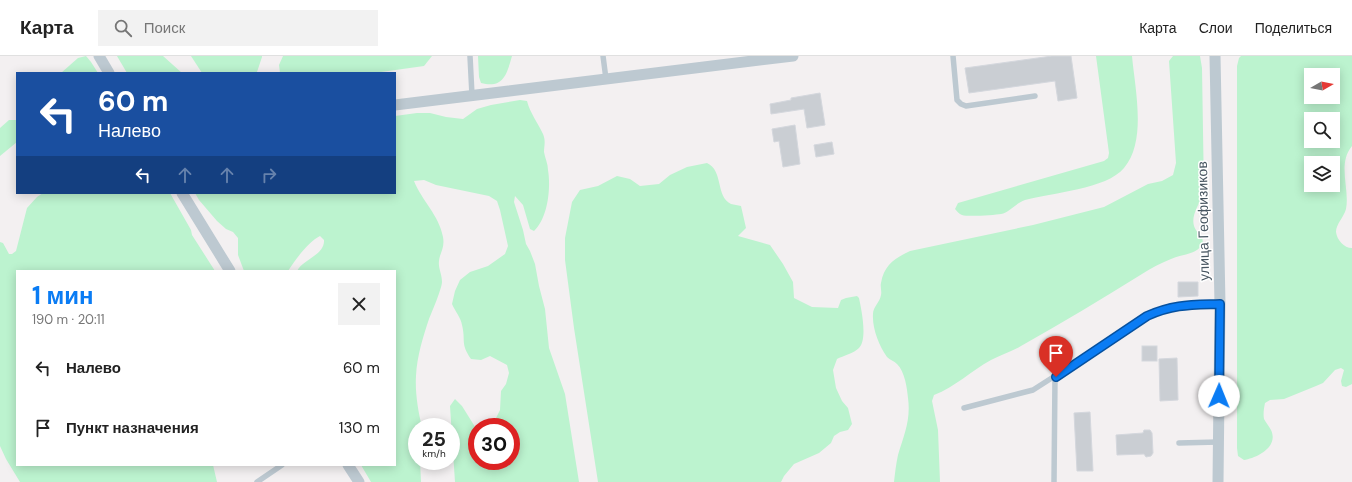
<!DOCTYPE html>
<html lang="ru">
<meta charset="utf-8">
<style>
body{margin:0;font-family:"DM Sans",sans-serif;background:#f2f2f2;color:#222;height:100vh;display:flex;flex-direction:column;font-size:15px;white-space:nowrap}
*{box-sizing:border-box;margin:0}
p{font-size:13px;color:#767676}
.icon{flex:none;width:22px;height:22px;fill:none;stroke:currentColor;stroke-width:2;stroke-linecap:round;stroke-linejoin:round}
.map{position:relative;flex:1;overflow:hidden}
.details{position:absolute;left:16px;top:214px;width:380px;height:196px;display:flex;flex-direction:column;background:#fff;border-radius:0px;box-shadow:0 2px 10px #0003}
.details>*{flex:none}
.banner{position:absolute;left:16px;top:16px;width:380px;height:122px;border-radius:0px;box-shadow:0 2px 10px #0003;background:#1a4fa0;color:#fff;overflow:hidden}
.needle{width:26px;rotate:81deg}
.tools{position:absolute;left:1304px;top:12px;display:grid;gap:8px}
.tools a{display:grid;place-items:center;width:36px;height:36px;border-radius:0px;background:#fff;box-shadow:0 2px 10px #0003;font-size:20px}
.speed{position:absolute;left:408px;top:362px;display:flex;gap:8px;font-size:20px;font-weight:700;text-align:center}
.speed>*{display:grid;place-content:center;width:52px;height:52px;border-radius:50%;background:#fff;box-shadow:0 2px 10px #0003;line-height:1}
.speed small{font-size:10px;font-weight:400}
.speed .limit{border:6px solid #d22;background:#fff;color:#111}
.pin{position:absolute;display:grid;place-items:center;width:34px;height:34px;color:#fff;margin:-41px -17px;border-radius:50% 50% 50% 0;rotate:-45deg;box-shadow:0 0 4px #0007}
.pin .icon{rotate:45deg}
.me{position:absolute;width:44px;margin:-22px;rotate:1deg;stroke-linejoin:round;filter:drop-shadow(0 0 3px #0008)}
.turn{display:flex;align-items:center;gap:14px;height:84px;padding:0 16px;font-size:18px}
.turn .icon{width:52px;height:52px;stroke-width:2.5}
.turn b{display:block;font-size:28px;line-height:34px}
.lanes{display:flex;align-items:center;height:38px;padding:0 16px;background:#0003;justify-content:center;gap:20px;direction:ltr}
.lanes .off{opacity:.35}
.round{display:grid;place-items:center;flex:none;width:42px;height:42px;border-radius:0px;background:#f2f2f2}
.head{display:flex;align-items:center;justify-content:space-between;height:68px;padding:0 16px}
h1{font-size:24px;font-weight:800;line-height:30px;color:#0a7cf4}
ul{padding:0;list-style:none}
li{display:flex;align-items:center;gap:12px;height:60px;padding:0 16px}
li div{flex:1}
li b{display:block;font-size:15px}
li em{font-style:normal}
header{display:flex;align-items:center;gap:24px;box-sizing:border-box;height:56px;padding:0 20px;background:#fff;border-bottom:1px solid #e0e0e0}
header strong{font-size:19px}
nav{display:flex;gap:22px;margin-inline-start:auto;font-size:14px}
.search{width:280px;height:36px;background:#f2f2f2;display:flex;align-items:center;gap:10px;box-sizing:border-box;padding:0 14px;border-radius:0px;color:#767676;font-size:15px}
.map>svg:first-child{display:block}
.green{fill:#bcf3cf;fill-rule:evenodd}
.building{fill:#caced3;stroke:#d4d7dd}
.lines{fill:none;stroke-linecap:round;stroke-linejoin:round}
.lane{stroke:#bdc9d1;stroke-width:5.5}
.street{stroke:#bdc9d1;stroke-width:11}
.route-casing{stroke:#06519f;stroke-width:10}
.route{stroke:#0a7cf4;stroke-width:7}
.labels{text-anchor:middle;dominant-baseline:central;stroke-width:3;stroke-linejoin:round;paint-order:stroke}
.street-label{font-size:14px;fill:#475560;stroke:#fff}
</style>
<header>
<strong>Карта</strong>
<div class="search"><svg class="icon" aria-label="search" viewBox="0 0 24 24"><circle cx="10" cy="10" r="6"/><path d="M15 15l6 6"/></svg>Поиск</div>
<nav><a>Карта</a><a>Слои</a><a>Поделиться</a></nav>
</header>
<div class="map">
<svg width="1352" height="426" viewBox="0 0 1352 426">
<rect width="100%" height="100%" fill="#f3f0f1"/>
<g class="green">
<path d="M86,0L91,6L98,17H61L78,2Z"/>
<path d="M117,0H163L182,17H127Z"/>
<path d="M191,0H262V1L257,16L255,17H202Z"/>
<path d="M283,0H432L424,10L374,17H280L279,9Z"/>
<path d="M478,0H512C507,17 504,33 481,27L479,21Z"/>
<path d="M1096,0H1132C1135,33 1147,85 1124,112C1107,133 1051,137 1025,144C1016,147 1010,156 1001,158C995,159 968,161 962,159C959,158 957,155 955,153L958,147L1104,105L1108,102L1109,97Z"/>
<path d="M1173,0H1200L1202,12L1204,137C1197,152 1185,168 1202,180L1203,188C1194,200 1184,197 1171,203C1161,207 1151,212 1142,218C1102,243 1062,267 1021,290C1011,296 1000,299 991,304C971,315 955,331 934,339L932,345L938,374L940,426H894C895,417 896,408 898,399C904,379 911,364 908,342C907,332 905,316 897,308C894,305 890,304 887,301C879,290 872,272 873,258C873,251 880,246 881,239C882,235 880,231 881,227C884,209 895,202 910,195L1033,169L1104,151L1148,128L1162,125L1173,119L1176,107L1169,5Z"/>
<path d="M1241,0H1352V90C1337,108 1350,133 1346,153C1344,161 1336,168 1336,176C1337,184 1344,192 1352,192V328L1346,331L1342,330L1341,325L1344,314L1341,312L1335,314L1323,327L1316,330L1284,343L1270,344L1265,347C1264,352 1263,358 1264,363C1266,367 1269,370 1271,374C1279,391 1257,402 1244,404L1238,400L1237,392V10L1239,2ZM1311,19H1333V41H1311ZM1311,63H1333V85H1311ZM1311,107H1333V129H1311Z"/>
<path d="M520,44L527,45C530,57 538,67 543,78C546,85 544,90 544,96C545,102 548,108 548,114C551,132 548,162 534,175L530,173L523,149L515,140L514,146L523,174L526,188L530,195L535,208L539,230L545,253L549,292L565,338L579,426H455L450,350L455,343L462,350L477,374V405H511V371H499L496,362L500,354L501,335L506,328L509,317L507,309L490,300L481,304L471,303C460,287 466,285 462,269C461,262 455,255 452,248L455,235L460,224L470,216L488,210L505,198L508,190L500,154L497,145L489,140L436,129L424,124L414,125C422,145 439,159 443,181C445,192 440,196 439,205C438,212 442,218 442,226C442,232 432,256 429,263C423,281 417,300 416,320C415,336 418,355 422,371H417V405H420L421,426H371L361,409H395V215H297C303,203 325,199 324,184L320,180C309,185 295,204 288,215H244L238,199V182L233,176L226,173L217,165L199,144L195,137H395V60L417,57H430L446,61L463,63L477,53L491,49Z"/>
<path d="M9,64H16L17,66V86L0,100V72Z"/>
<path d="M707,107C724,115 715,140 731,148C734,149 738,149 741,150L746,172L738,180L770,189L783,208L793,226L794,242L812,251L838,252L841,244L846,242L857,240L859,242C861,252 868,283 859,292C854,297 843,300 837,303L833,314L836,332L842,345L848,352L852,368L848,374L840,376L834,380L831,387L819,397L794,408L784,420L781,426H598L574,272L565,204V182L572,146L580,134L598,130L617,120L630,123L640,130L659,128L670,119L687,111Z"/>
<path d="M43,137H170L191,174L192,179L215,215H17V409H213L217,426H20L6,403L0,390V186L3,187L9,198H12L16,195L27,152L37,141Z"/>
</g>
<g class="building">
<path d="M1052,0H1071L1077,42L1058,45L1055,25L969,37L965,12Z"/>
<path d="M820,37L825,69L807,72L804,53L771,58L770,48L791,44V42Z"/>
<path d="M795,69L800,108L783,111L779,85L774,86L772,73Z"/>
<path d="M832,86L834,98L816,101L814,89Z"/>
<path d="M1178,226H1198V240L1178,241Z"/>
<rect x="1142" y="290" width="15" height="15"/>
<path d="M1177,302L1178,344L1160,345L1159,303Z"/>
<path d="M1090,356L1093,415H1077L1074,357Z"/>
<path d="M1144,374H1150L1152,377L1153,397L1151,400L1146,401L1144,398L1117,399L1116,379L1143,377Z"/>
</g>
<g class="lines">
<g class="lane">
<path d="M470,0L472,39"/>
<path d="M603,0L606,23"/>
<path d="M953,0L957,44L961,48L966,50L1035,40"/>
<path d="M964,352L1033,334L1147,261C1174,248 1191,249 1220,248"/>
<path d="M1179,387L1218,386"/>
<path d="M257,426L282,409"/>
<path d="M1054,426L1055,321"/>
</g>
<g class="street">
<path d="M99,0L109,17"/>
<path d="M1215,0L1220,248L1218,426"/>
<path d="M395,49L793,0"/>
<path d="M182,137L230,215"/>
<path d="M348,409L359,426"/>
</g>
</g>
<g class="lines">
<g class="route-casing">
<path id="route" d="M1056,321L1147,260C1174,248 1191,249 1220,248L1219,340"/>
</g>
<use href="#route" class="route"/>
</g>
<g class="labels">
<g class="street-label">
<text transform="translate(1203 165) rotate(-91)">улица Геофизиков</text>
</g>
</g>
</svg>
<div class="tools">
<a><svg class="needle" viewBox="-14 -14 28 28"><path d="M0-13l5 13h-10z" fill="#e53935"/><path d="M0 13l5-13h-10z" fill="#767676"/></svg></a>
<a><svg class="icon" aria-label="search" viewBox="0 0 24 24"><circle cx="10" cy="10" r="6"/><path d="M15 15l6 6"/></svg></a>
<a><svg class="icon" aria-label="layers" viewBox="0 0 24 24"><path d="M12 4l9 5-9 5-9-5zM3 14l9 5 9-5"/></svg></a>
</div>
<div class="speed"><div>25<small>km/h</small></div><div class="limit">30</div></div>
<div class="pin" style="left:1056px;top:321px;background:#d93025"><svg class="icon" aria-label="arrive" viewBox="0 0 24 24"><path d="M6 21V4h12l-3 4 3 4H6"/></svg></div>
<svg class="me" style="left:1219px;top:340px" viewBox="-20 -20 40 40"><circle r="19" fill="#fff"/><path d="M0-13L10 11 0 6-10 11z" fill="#0a7cf4"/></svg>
<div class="banner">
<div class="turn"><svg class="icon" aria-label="left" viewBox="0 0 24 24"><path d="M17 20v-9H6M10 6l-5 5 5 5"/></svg><div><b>60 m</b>Налево</div></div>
<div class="lanes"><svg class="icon" aria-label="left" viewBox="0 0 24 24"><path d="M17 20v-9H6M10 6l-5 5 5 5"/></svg><svg class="icon off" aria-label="ahead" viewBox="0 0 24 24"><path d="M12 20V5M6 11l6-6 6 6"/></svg><svg class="icon off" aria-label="ahead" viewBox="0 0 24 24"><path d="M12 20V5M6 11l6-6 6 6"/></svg><svg class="icon off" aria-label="right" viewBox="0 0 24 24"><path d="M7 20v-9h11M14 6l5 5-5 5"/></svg></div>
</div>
<section class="details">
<div class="head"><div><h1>1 мин</h1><p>190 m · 20:11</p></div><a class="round"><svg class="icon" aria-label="close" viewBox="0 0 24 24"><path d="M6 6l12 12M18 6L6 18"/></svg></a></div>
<ul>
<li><svg class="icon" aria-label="left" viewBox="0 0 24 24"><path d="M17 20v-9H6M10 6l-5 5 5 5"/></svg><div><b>Налево</b></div><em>60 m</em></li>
<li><svg class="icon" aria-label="arrive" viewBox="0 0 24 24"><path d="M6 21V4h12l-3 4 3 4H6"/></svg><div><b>Пункт назначения</b></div><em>130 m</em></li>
</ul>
</section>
</div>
